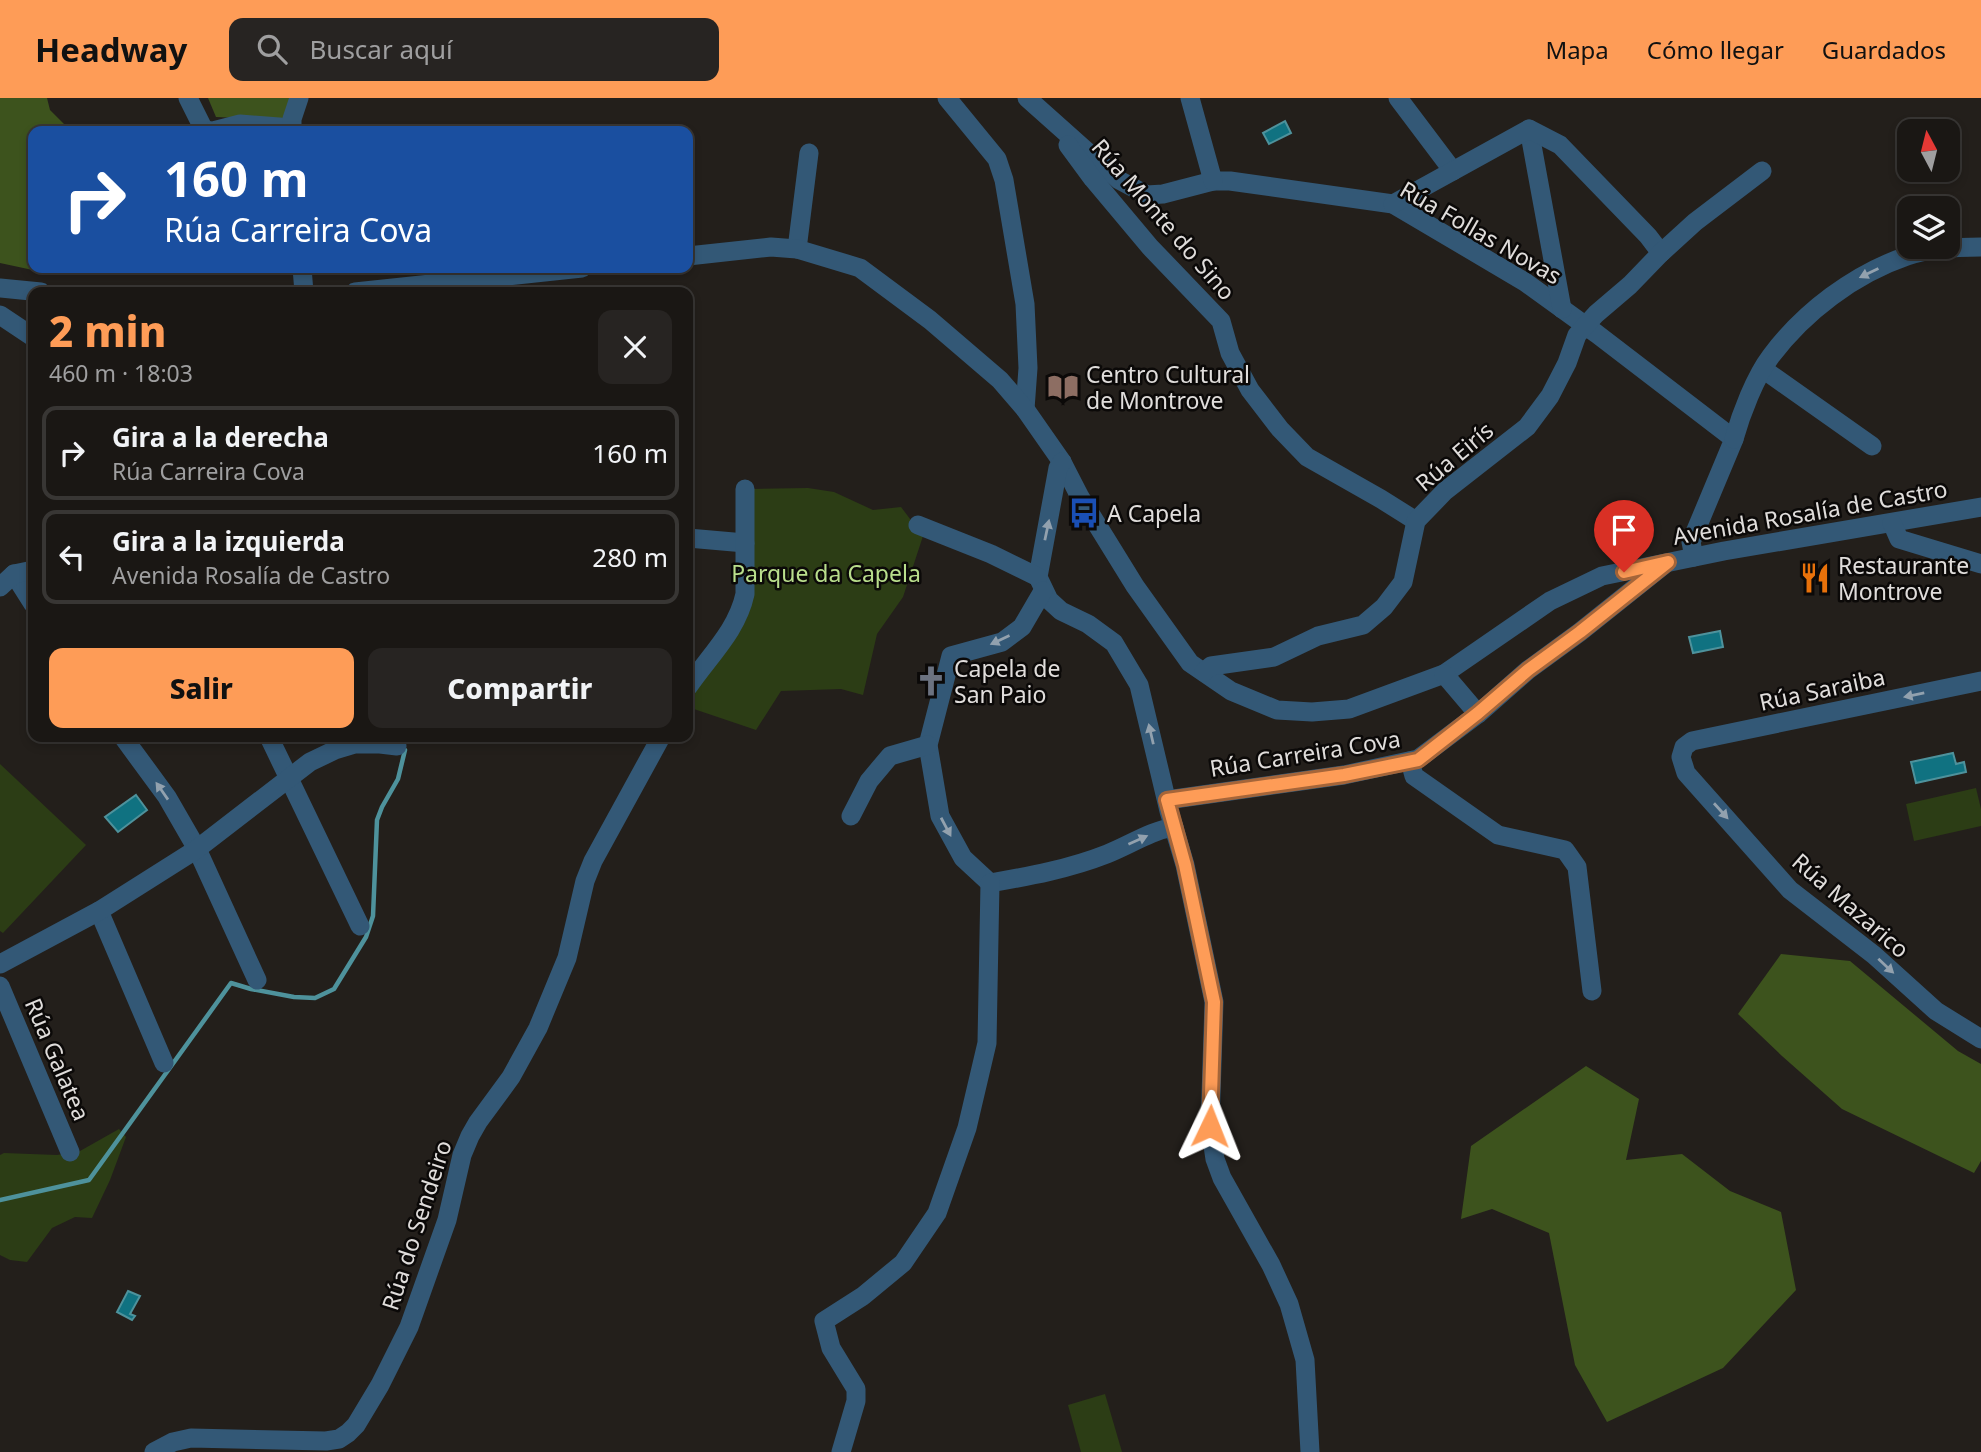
<!DOCTYPE html>
<html lang="es">
<meta charset="utf-8">
<style>
body{margin:0;font-family:"Noto Sans",sans-serif;background:#272422;color:#f1f3f6;height:100vh;display:flex;flex-direction:column;font-size:26px;white-space:nowrap}
*{box-sizing:border-box;margin:0}
p{font-size:23px;color:#9f9fa0}
.icon{flex:none;width:38px;height:38px;fill:none;stroke:currentColor;stroke-width:2;stroke-linecap:round;stroke-linejoin:round}
.map{position:relative;flex:1;overflow:hidden}
.sheet{position:absolute;left:28px;top:189px;width:665px;height:455px;display:flex;flex-direction:column;background:#1a1714;border-radius:14px;box-shadow:0 4px 10px #0003,0 0 0 2px #383634}
.sheet>*{flex:none}
.banner{position:absolute;left:28px;top:28px;width:665px;height:147px;border-radius:14px;box-shadow:0 4px 10px #0003,0 0 0 2px #383634;background:#1a4fa0;color:#fff;overflow:hidden}
.needle{width:46px;rotate:353deg}
.tools{position:absolute;left:1897px;top:21px;display:grid;gap:14px}
.tools a{display:grid;place-items:center;width:63px;height:63px;border-radius:14px;background:#1a1714;box-shadow:0 4px 10px #0003,0 0 0 2px #383634;font-size:35px}
.pin{position:absolute;display:grid;place-items:center;width:60px;height:60px;color:#fff;margin:-72px -30px;border-radius:50% 50% 50% 0;rotate:-45deg;box-shadow:0 0 7px #0007}
.pin .icon{rotate:45deg}
.me{position:absolute;width:77px;margin:-38px;rotate:2deg;stroke-linejoin:round;filter:drop-shadow(0 0 5px #0008)}
.turn{display:flex;align-items:center;gap:24px;height:147px;padding:0 21px;font-size:32px}
.turn .icon{width:91px;height:91px;stroke-width:2.5}
.turn b{display:block;font-size:49px;line-height:60px}
.round{display:grid;place-items:center;flex:none;width:74px;height:74px;border-radius:14px;background:#272422}
.summary{display:flex;align-items:center;justify-content:space-between;height:119px;padding:0 21px}
h1{font-size:42px;font-weight:800;line-height:52px;color:#fe9c57}
.primary-button{display:flex;gap:14px;margin-top:auto;padding:14px 21px}
.primary-button a{flex:1;height:80px;border-radius:14px;background:#fe9c57;color:#111;font-size:28px;font-weight:800;line-height:80px;text-align:center}
.primary-button a+a{background:#272422;color:#f1f3f6}
ul{padding:0;list-style:none}
li{display:flex;align-items:center;gap:21px;height:94px;margin:0 14px 10px;padding:0 7px;border:4px solid #383634;border-radius:14px}
li div{flex:1}
li b{display:block;font-size:26px}
li em{font-style:normal}
header{display:flex;align-items:center;gap:42px;box-sizing:border-box;height:98px;padding:0 35px;background:#fe9c57;color:#111}
header strong{font-size:33px}
nav{display:flex;gap:38px;margin-inline-start:auto;font-size:24px}
.search{width:490px;height:63px;background:#272422;display:flex;align-items:center;gap:18px;box-sizing:border-box;padding:0 24px;border-radius:14px;color:#9f9fa0;font-size:26px}
.map>svg:first-child{display:block}
.green{fill:#2c3d15}
.forest{fill:#3d531d}
.water{fill:#107281;stroke:#4e929c;stroke-width:2}
.lines{fill:none;stroke-linecap:round;stroke-linejoin:round}
.stream{stroke:#4e929c;stroke-width:4.5}
.minor{stroke:#335876;stroke-width:19}
.oneway{fill:#92a1ae}
.route-casing{stroke:#a56539;stroke-width:18}
.route{stroke:#fe9c57;stroke-width:12}
.labels{text-anchor:middle;dominant-baseline:central;stroke-width:5;stroke-linejoin:round;paint-order:stroke}
.street-label{font-size:23px;fill:#e0dddb;stroke:#0b0908}
.poi-label{font-size:23px;fill:#e0dddb;stroke:#0b0908;text-anchor:start}
.park-label{font-size:23px;fill:#b9de8c;stroke:#0b0908}
</style>
<header>
<strong>Headway</strong>
<div class="search"><svg class="icon" aria-label="search" viewBox="0 0 24 24"><circle cx="10" cy="10" r="6"/><path d="M15 15l6 6"/></svg>Buscar aquí</div>
<nav><a>Mapa</a><a>Cómo llegar</a><a>Guardados</a></nav>
</header>
<div class="map">
<svg width="1981" height="1354" viewBox="0 0 1981 1354">
<rect width="100%" height="100%" fill="#231f1b"/>
<g class="green">
<path d="M808,390L834,394L873,412L901,409L923,438L903,499L877,536L863,597L841,591L781,593L756,632L688,609V600L709,568L734,539L752,391Z"/>
<path d="M0,666L86,747L3,835L0,833Z"/>
<path d="M1976,690L1981,711V728L1914,743L1906,706Z"/>
<path d="M119,1031L126,1039L110,1082L92,1120L75,1119L52,1130L27,1164L10,1162L0,1157V1057L4,1055L57,1057L80,1053Z"/>
<path d="M1105,1296L1122,1354H1081L1068,1307Z"/>
</g>
<g class="forest">
<path d="M0,0H47L50,12L71,33H33V170H71L56,177L0,165Z"/>
<path d="M208,0H291L287,22L216,19Z"/>
<path d="M1781,856L1850,863L1958,953L1981,966V1063L1974,1075L1842,1011L1782,958L1738,916Z"/>
<path d="M1586,968L1639,1001L1626,1062L1682,1056L1730,1093L1781,1114L1796,1192L1723,1270L1607,1324L1575,1267L1549,1135L1492,1111L1461,1121L1471,1048Z"/>
</g>
<g class="water">
<path d="M1285,23L1291,35L1269,46L1263,35Z"/>
<path d="M1720,533L1723,549L1693,555L1689,539Z"/>
<path d="M1953,655L1956,666L1964,664L1966,674L1916,685L1911,664Z"/>
<path d="M136,697L147,712L118,734L105,719Z"/>
<path d="M128,1193L140,1198L130,1216L135,1218L132,1222L117,1214Z"/>
</g>
<g class="lines">
<path class="stream" d="M0,1102L89,1082L231,885L251,891L294,899L315,900L334,891L366,839L373,818L377,722L382,709L398,681L405,652"/>
<g class="minor">
<path d="M188,0L203,30L209,33"/>
<path d="M947,0L997,61L1004,82L1025,206L1028,270L1025,311"/>
<path d="M1027,0L1119,82L1147,97L1163,96L1213,83H1230L1393,106L1525,184L1597,236L1734,341L1691,444L1694,459"/>
<path d="M1190,0L1213,83"/>
<path d="M1398,0L1453,73"/>
<path d="M1529,31L1562,211"/>
<path d="M213,33L240,26L292,30"/>
<path d="M292,33V21L299,0"/>
<path d="M1068,47L1093,81L1150,149L1221,223L1230,255L1250,292L1280,331L1307,359L1381,401L1416,423"/>
<path d="M1393,106L1529,31L1560,47L1648,138L1661,155"/>
<path d="M797,151L809,55"/>
<path d="M688,158L771,149L797,151L860,170L930,222L1000,282L1025,311L1062,364L1080,399L1135,488L1190,565L1231,593L1277,612L1312,614L1349,611L1444,576L1550,503L1602,478L1724,453L1981,409"/>
<path d="M302,170L304,194"/>
<path d="M0,190L41,194"/>
<path d="M355,194L582,170"/>
<path d="M0,217L33,239"/>
<path d="M1763,271L1872,348"/>
<path d="M1734,341C1741,316 1755,279 1771,258C1804,214 1854,176 1907,158C1930,150 1956,149 1981,149"/>
<path d="M1062,364L1058,370L1038,479L1049,502L1061,513L1088,526L1114,545L1139,587L1169,713L1185,767L1214,904L1210,1028L1215,1061L1222,1080L1271,1167L1289,1206L1305,1262L1310,1354"/>
<path d="M1892,425L1899,441L1981,466"/>
<path d="M918,427L991,456L1038,479"/>
<path d="M688,440L745,445"/>
<path d="M14,476L33,506"/>
<path d="M0,489L14,476L33,472"/>
<path d="M1043,493L1022,529L1002,544L951,558L928,647L940,718L963,760L990,785C1030,778 1069,771 1107,756C1130,747 1150,733 1174,729"/>
<path d="M1204,574L1211,568L1274,559L1318,538L1363,527L1384,509L1403,484L1416,423L1445,393L1527,329L1550,298L1567,265L1577,237L1596,216L1630,187L1661,155L1695,124L1762,73"/>
<path d="M1444,576L1478,616"/>
<path d="M1981,583L1692,643L1684,649L1681,659L1686,675L1790,792L1874,857L1936,913L1981,941"/>
<path d="M688,589C709,558 737,533 745,496V391"/>
<path d="M123,639L167,699L197,751L257,882"/>
<path d="M269,639L360,828"/>
<path d="M1410,663L1414,678L1498,737L1565,752L1577,769L1592,893"/>
<path d="M1167,702L1344,677L1418,661L1478,616L1528,572L1580,534L1665,466"/>
<path d="M851,718L869,683L890,658L928,647"/>
<path d="M99,813L164,965"/>
<path d="M0,866L99,813L197,751L310,664L335,652L355,646H380L397,648"/>
<path d="M0,888L70,1054"/>
<path d="M154,1354L173,1344L191,1340L326,1343L339,1341L348,1335L356,1327L380,1287L409,1229L447,1122L462,1057L470,1038L478,1024L511,979L538,930L567,860L585,783L593,763L661,639"/>
<path d="M841,1354L856,1303V1291L831,1250L824,1223L863,1198L903,1165L937,1115L967,1030L987,945L990,785"/>
</g>
</g>
<defs><path id="oneway-solid" d="M-6-.8H1V-3.2L6.5 0L1 3.2V.8H-6Z" transform="scale(1.75)"/></defs>
<g class="oneway">
<use href="#oneway-solid" transform="translate(1869 175) rotate(154)"/>
<use href="#oneway-solid" transform="translate(1047 432) rotate(-78)"/>
<use href="#oneway-solid" transform="translate(1000 542) rotate(155)"/>
<use href="#oneway-solid" transform="translate(1914 597) rotate(168)"/>
<use href="#oneway-solid" transform="translate(1151 636) rotate(-103)"/>
<use href="#oneway-solid" transform="translate(162 693) rotate(-125)"/>
<use href="#oneway-solid" transform="translate(1721 713) rotate(48)"/>
<use href="#oneway-solid" transform="translate(946 729) rotate(62)"/>
<use href="#oneway-solid" transform="translate(1138 742) rotate(-24)"/>
<use href="#oneway-solid" transform="translate(1886 868) rotate(43)"/>
</g>
<g class="lines">
<g class="route-casing">
<path id="route" d="M1210,1028L1214,904L1185,767L1167,702L1344,677L1418,662L1478,615L1528,572L1580,534L1668,464L1624,474"/>
</g>
<use href="#route" class="route"/>
</g>
<defs>
<g id="library-bare" transform="scale(2.415)"><path d="M-6-4Q-3-5.5-.7-3.5V5Q-3 3-6 4ZM6-4Q3-5.5 .7-3.5V5Q3 3 6 4Z" fill="#8d6e63" stroke="#0b0908" stroke-width="2.5" paint-order="stroke"/></g>
<g id="bus-bare" transform="scale(2.415)"><path d="M-5-6H5V4H4V6H2V4H-2V6H-4V4H-5ZM-3.5-4V0h7V-4ZM-3.5 1.2v1.5H-2V1.2ZM2 1.2v1.5H3.5V1.2Z" fill="#1a4fb4" stroke="#0b0908" stroke-width="2.5" paint-order="stroke"/></g>
<g id="restaurant-bare" transform="scale(2.415)"><path d="M-5-6h1v4h1v-4h1v4h1v-4h1v5L-1.5 .5V6h-2V.5L-5-1ZM5-6V6H3V1.5H1.5Q1.5-4 5-6Z" fill="#e8710a" stroke="#0b0908" stroke-width="2.5" paint-order="stroke"/></g>
<g id="church-bare" transform="scale(2.415)"><path d="M-1.2-6h2.4v3.5h3.3v2.4h-3.3V6h-2.4V-.1h-3.3v-2.4h3.3Z" fill="#6b7280" stroke="#0b0908" stroke-width="2.5" paint-order="stroke"/></g>
</defs>
<g fill-rule="evenodd">
<use href="#library-bare" x="1063" y="289"/>
<use href="#bus-bare" x="1084" y="415"/>
<use href="#restaurant-bare" x="1815" y="480"/>
<use href="#church-bare" x="931" y="583"/>
</g>
<g class="labels">
<g class="street-label">
<text transform="translate(1164 121) rotate(49)">Rúa Monte do Sino</text>
<text transform="translate(1481 134) rotate(30)">Rúa Follas Novas</text>
<text transform="translate(1454 358) rotate(-40)">Rúa Eirís</text>
<text transform="translate(1810 414) rotate(-10)">Avenida Rosalía de Castro</text>
<text transform="translate(1822 591) rotate(-12)">Rúa Saraiba</text>
<text transform="translate(1305 655) rotate(-9)">Rúa Carreira Cova</text>
<text transform="translate(1851 807) rotate(41)">Rúa Mazarico</text>
<text transform="translate(58 961) rotate(67)">Rúa Galatea</text>
<text transform="translate(416 1127) rotate(-72)">Rúa do Sendeiro</text>
</g>
<g class="poi-label">
<text x="1086" y="276">Centro Cultural<tspan x="1086" dy="26">de Montrove</tspan></text>
<text x="1107" y="415">A Capela</text>
<text x="1838" y="467">Restaurante<tspan x="1838" dy="26">Montrove</tspan></text>
<text x="954" y="570">Capela de<tspan x="954" dy="26">San Paio</tspan></text>
</g>
<g class="park-label">
<text x="826" y="475">Parque da Capela</text>
</g>
</g>
</svg>
<div class="tools">
<a><svg class="needle" viewBox="-14 -14 28 28"><path d="M0-13l5 13h-10z" fill="#e53935"/><path d="M0 13l5-13h-10z" fill="#9f9fa0"/></svg></a>
<a><svg class="icon" aria-label="layers" viewBox="0 0 24 24"><path d="M12 4l9 5-9 5-9-5zM3 14l9 5 9-5"/></svg></a>
</div>
<div class="pin" style="left:1624px;top:474px;background:#d93025"><svg class="icon" aria-label="arrive" viewBox="0 0 24 24"><path d="M6 21V4h12l-3 4 3 4H6"/></svg></div>
<svg class="me" style="left:1210px;top:1028px" viewBox="-20 -20 40 40"><path d="M0-17L14 15 0 8-14 15z" fill="#fe9c57" stroke="#fff" stroke-width="4"/></svg>
<div class="banner">
<div class="turn"><svg class="icon" aria-label="right" viewBox="0 0 24 24"><path d="M7 20v-9h11M14 6l5 5-5 5"/></svg><div><b>160 m</b>Rúa Carreira Cova</div></div>
</div>
<section class="sheet">
<div class="summary"><div><h1>2 min</h1><p>460 m · 18:03</p></div><a class="round"><svg class="icon" aria-label="close" viewBox="0 0 24 24"><path d="M6 6l12 12M18 6L6 18"/></svg></a></div>
<ul>
<li><svg class="icon" aria-label="right" viewBox="0 0 24 24"><path d="M7 20v-9h11M14 6l5 5-5 5"/></svg><div><b>Gira a la derecha</b><p>Rúa Carreira Cova</p></div><em>160 m</em></li>
<li><svg class="icon" aria-label="left" viewBox="0 0 24 24"><path d="M17 20v-9H6M10 6l-5 5 5 5"/></svg><div><b>Gira a la izquierda</b><p>Avenida Rosalía de Castro</p></div><em>280 m</em></li>
</ul>
<div class="primary-button"><a>Salir</a><a>Compartir</a></div>
</section>
</div>
